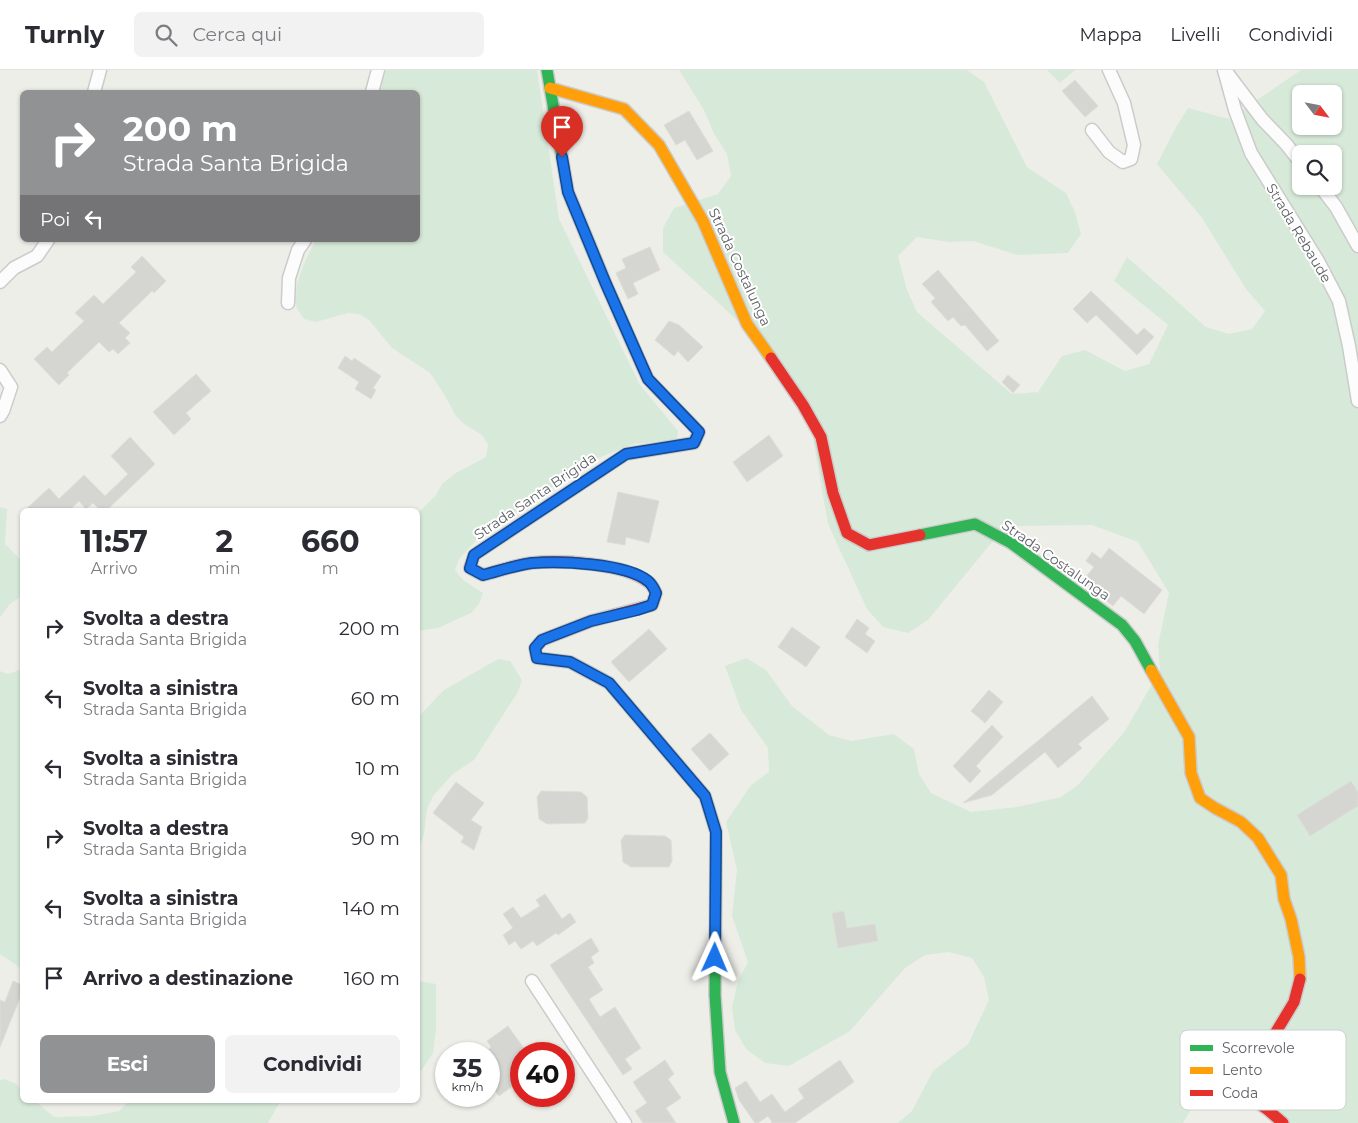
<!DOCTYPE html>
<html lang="it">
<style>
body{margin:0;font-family:Montserrat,sans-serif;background:#f2f2f3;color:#2b2b33;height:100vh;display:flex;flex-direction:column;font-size:19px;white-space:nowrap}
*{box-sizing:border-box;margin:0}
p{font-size:16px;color:#7c7c81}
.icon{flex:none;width:28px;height:28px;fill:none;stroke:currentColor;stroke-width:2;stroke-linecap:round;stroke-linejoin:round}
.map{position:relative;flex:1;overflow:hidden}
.sheet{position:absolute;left:20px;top:438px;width:400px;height:595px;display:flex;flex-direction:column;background:#fff;border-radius:8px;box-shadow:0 1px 4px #0004}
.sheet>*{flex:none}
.banner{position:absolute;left:20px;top:20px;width:400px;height:152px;border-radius:8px;box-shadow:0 1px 4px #0004;background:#919294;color:#fff;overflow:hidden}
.needle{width:32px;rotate:122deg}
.buttons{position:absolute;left:1292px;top:15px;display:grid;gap:10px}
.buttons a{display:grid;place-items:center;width:50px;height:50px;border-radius:8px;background:#fff;box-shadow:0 1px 4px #0004;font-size:25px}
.speed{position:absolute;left:435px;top:972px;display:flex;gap:10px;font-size:25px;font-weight:700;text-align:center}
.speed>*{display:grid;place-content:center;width:65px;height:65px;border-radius:50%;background:#fff;box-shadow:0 1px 4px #0004;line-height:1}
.speed small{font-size:12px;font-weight:400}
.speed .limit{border:8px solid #d22;background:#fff;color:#111}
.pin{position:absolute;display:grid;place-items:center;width:42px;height:42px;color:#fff;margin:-51px -21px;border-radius:50% 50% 50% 0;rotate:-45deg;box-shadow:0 0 5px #0007}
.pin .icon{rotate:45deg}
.me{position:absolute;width:55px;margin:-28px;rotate:1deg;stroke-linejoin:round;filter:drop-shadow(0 0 4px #0008)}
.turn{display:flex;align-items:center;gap:18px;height:105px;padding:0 20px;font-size:22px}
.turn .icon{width:65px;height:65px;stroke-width:2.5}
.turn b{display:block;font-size:35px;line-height:42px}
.then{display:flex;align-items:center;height:48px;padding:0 20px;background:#0003;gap:10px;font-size:19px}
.eta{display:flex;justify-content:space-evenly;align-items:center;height:85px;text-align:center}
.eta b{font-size:30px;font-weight:700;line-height:35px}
.cta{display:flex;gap:10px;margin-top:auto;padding:10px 20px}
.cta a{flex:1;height:58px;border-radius:8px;background:#919294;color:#fff;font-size:20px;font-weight:700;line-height:58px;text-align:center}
.cta a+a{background:#f2f2f3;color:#2b2b33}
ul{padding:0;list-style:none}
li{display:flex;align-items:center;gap:15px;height:70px;padding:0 20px}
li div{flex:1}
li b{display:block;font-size:19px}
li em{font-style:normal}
header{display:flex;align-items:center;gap:30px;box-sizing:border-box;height:70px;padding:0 25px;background:#fff;border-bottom:1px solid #e1e1e2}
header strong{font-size:24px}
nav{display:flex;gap:28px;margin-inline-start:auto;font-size:18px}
.search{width:350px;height:45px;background:#f2f2f3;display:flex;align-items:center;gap:12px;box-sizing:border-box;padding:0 18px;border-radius:8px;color:#7c7c81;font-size:19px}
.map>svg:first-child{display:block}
.green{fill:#d7ead9;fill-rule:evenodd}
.building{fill:#d5d5d2;stroke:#deddd8}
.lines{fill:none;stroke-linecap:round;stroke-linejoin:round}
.street-casing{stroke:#cbcbcb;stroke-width:15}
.fast-casing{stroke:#cbcbcb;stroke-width:14}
.slow-casing{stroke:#cbcbcb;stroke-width:14}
.jam-casing{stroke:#cbcbcb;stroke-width:14}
.street{stroke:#fcfcfc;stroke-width:12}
.fast{stroke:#30b455;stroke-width:11}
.slow{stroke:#ff9f0a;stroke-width:11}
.jam{stroke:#e5322d;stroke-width:11}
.route-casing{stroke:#114b97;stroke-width:12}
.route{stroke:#1a73e8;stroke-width:9}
.labels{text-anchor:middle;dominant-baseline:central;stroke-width:4;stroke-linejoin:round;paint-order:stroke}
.street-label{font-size:14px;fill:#5f6167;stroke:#fff}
.key{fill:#fff;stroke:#cfd0d1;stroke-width:1}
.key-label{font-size:14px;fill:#5f6167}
</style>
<header>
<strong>Turnly</strong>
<div class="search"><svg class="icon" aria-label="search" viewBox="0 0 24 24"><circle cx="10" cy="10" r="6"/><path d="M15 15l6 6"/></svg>Cerca qui</div>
<nav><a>Mappa</a><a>Livelli</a><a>Condividi</a></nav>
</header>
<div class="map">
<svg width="1358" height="1053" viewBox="0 0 1358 1053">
<rect width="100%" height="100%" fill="#eeeee9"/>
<g class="green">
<path d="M386,0H537L559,149L640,315L678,361L677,370L634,374L593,390L493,457L483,463L459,489L455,500L463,510L483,523L479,534L471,543L438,558L418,561V443L436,425L442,414L454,404L486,387L488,375L482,365L464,354L456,346L444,324L430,303L392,278L369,250L359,244L348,243L316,252L304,249C302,246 299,242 297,239C291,219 306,187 316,170H418V22H379Z"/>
<path d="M679,0H967L984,12L1027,97L1066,123L1075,142L1081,164L1068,183L1017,185L973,171L949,172L917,167L898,186L907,220L917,242L1012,324L1038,322L1062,286L1085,280L1125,301L1149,294L1168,255L1114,211L1127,187L1206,257L1229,264L1252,259L1265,241L1246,219L1202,148L1157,94L1176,57L1188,38L1229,49L1301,0H1358V1053H1283L1273,1043L1235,1017L1192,1038L1183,1053H898L912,1041L933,1001L968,974L989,930L984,907L972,888L949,882L925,885L905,898L850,961L789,996L765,993L746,979L735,960L732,937L738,911L748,892L732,846L737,800L726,752L751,715L769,702L768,678L741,640L725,596L746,588L766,600L792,636L829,665L851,671L894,664L914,679L919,704L931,723L971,742L1017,737L1061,727L1078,715L1125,661L1160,600L1158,575L1169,523L1138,472L1092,455L1015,456L993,471L928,550L908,563L883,557L867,539L828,454L812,363L750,262L663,182V158L674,138L718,124L731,106L727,84L714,64L704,40ZM1301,24H1334V56H1301ZM1301,84H1334V116H1301Z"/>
<path d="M1047,0H1075L1060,13Z"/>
<path d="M0,437L7,439L5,474L22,491V526L10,534L0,547Z"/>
<path d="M498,589L510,591L522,610L518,622L474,690L453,704L433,726L427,739L424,764L418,781V647L444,620Z"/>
<path d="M22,599V899L0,884V601L8,604Z"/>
<path d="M418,911L436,914V960L433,983L421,1001H418Z"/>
<path d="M5,1009L16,1014L22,1020V1030H34L54,1047L92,1046L119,1041L130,1030H281L268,1053H0V1010Z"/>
</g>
<g class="building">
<path d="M1075,10L1098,36L1085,47L1062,21Z"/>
<path d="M689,41L713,81L697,90L685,70L676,75L664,55Z"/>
<path d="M650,177L660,200L633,213L638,224L628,229L616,203L626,198L622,189Z"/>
<path d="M142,186L166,211L154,223L152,221L119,253L130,263L125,268L130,273L118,284L113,279L109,282L99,272L67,303L69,305L59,315L34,289L47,277L52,282L84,251L75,243L94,225L103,234L136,202L131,197Z"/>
<path d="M938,200L999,271L987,281L965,255L961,256L953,247L948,251L931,232L935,228L922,214Z"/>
<path d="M1091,221L1137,265L1144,258L1154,267L1137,285L1096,245L1087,253L1073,239Z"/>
<path d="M669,251L679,255L703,277L688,292L678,281L674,286L655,270Z"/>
<path d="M345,286L352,291L354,288L381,306L373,318L376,320L371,329L355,319L359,312L338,298Z"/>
<path d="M196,304L211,321L186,343L191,349L174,365L153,342Z"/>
<path d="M1008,305L1020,315L1013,323L1002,312Z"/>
<path d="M769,365L783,386L747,412L733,392Z"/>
<path d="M130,367L155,394L107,440H100L93,433L86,439L79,431L70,440H25L49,418L59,429L84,405L105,426L128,404L111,386Z"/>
<path d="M618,422L659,431L649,473L626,467L625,475L607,472Z"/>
<path d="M1109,478L1162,520L1144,544L1121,526L1113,536L1082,512L1094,497L1086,491L1092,482L1101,489Z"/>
<path d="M857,549L869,558L865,564L875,571L867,583L845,567Z"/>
<path d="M792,557L820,577L806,597L778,577Z"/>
<path d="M649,559L667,579L629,612L611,592Z"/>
<path d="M989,620L1003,632L985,653L971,641Z"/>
<path d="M1092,626L1109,649L1078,674L1082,678L1058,698L1045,682L992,725L963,733Z"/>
<path d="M992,655L1003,667L976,696L981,701L970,713L953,696Z"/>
<path d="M710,663L729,684L710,701L691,679Z"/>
<path d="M1351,711L1358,722V736L1310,766L1297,745Z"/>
<path d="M456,712L484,733L471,750L482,757L474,780L461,772L464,767L433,743Z"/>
<path d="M541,721L581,722L587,727L588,748L585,753L547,754L539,749L537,727Z"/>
<path d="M625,765L665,766L671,770L672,791L669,797H631L623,792L621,770Z"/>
<path d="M545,824L562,849L570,843L576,852L558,865L556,863L537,876L533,871L521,879L515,871L509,875L503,865L513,858L503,844L513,837L521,848L540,836L536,830Z"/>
<path d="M844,841L847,858L875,854L878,871L838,878L832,843Z"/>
<path d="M591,868L599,881L591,887L594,893L588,897L603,920L589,929L600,947L615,937L641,978L625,989L632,999L623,1005L550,895Z"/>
<path d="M13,911L22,915V923L0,977V930L5,932Z"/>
<path d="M508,956L528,984H521V1010L499,1026L489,1013V979L491,977L487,971Z"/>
<path d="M665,990L674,1004L668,1009L681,1028L666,1038L676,1053H643L635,1041L647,1033L633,1012Z"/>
<path d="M840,990L854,1012L795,1053H771L772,1052L768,1046L758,1053H755L739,1030L735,1018L746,1011L760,1032L772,1024L785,1042L804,1028L798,1019Z"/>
</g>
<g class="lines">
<g class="street-casing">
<g id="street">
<path d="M1224,0L1235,40L1251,83L1318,191L1339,231L1349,276L1358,331"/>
<path d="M1228,4L1262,49L1286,74L1301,93"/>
<path d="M94,22L100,0"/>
<path d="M372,22L378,0"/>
<path d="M1092,60L1109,82L1123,92L1131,89L1134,75L1124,33L1109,0"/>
<path d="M1320,116L1336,137L1358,176"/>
<path d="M0,212L14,198L37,186L48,170"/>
<path d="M288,233L289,208L298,180L305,170"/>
<path d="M0,300L11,317L3,341L0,346"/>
<path d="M532,911L625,1053"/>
</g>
</g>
<g class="fast-casing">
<g id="fast">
<path d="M547,0L568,122L606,214L635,280"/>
<path d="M920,465L975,454L1011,473L1122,555L1135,571L1151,600"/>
<path d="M716,768L715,925L720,1002L734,1053"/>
</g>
</g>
<g class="slow-casing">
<g id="slow">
<path d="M550,18L624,39L659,75L703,151L747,254L771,288"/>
<path d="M525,451L626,384L694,373L699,362L648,309L635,280"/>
<path d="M614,545L591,551L542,570L535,578L537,588L570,592L609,613L705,726L716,762V768"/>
<path d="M1151,600L1189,667L1191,703L1200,728L1215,738L1241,752L1258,768L1281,805L1284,829L1291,849L1299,887L1300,909"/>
</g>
</g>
<g class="jam-casing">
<g id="jam">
<path d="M771,288L803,335L821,367L833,423L847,463L869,475L920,465"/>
<path d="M525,451L474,485L470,498L483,505C499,501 515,495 531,493C561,490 622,493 647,511C652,514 654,518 656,523L652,535L614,545"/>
<path d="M1283,1053L1268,1040L1255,1031L1243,1015L1249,999L1257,986L1273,967L1294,932L1300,909"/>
</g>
</g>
<use href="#street" class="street"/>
<use href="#fast" class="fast"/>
<use href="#slow" class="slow"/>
<use href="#jam" class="jam"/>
</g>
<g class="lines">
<g class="route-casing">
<path id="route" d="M562,87L568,122L606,214L648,309L699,362L694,373L626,384L474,485L470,498L483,505C499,501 516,495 532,493C559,491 626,493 648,511C652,514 654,519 656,523L652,535L637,540L591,551L542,570L535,578L537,588L570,592L609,613L705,726L716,762L715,888"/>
</g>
<use href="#route" class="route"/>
</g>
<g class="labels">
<g class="street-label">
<text transform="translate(1299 163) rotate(59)">Strada Rebaude</text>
<text transform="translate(740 197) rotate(65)">Strada Costalunga</text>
<text transform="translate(535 426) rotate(-34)">Strada Santa Brigida</text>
<text transform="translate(1056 490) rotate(35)">Strada Costalunga</text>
</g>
</g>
<rect x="1180" y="960" width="166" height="80" rx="8" class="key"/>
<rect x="1190" y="975" width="23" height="6" fill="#30b455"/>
<rect x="1190" y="997" width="23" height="7" fill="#ff9f0a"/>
<rect x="1190" y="1020" width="23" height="6" fill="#e5322d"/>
<g class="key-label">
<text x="1222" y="983">Scorrevole</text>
<text x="1222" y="1005">Lento</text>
<text x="1222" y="1028">Coda</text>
</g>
</svg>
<div class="buttons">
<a><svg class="needle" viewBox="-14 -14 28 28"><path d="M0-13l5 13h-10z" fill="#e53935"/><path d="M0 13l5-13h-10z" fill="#7c7c81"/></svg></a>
<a><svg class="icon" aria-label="search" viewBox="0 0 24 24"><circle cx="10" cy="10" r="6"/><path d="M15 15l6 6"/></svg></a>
</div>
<div class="speed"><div>35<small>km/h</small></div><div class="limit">40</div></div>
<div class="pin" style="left:562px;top:87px;background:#d93025"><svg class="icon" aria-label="arrive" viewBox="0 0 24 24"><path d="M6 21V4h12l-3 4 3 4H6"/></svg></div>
<svg class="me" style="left:715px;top:888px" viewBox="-20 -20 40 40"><path d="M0-17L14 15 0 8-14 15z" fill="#1a73e8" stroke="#fff" stroke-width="4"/></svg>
<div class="banner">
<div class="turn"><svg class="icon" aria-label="right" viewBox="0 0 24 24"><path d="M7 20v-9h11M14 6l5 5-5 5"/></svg><div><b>200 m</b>Strada Santa Brigida</div></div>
<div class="then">Poi<svg class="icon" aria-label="left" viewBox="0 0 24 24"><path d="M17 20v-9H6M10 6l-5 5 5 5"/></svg></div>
</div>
<section class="sheet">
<div class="eta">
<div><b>11:57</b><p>Arrivo</p></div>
<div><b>2</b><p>min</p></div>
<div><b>660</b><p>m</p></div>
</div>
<ul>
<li><svg class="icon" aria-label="right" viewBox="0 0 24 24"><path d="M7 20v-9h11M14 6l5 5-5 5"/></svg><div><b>Svolta a destra</b><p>Strada Santa Brigida</p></div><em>200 m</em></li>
<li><svg class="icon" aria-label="left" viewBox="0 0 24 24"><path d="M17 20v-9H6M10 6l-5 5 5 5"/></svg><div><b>Svolta a sinistra</b><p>Strada Santa Brigida</p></div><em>60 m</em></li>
<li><svg class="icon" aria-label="left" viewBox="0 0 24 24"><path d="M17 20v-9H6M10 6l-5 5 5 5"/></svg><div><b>Svolta a sinistra</b><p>Strada Santa Brigida</p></div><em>10 m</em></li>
<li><svg class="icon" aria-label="right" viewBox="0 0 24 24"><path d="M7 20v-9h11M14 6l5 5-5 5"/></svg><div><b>Svolta a destra</b><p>Strada Santa Brigida</p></div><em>90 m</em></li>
<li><svg class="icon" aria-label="left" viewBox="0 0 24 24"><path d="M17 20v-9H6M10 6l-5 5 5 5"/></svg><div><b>Svolta a sinistra</b><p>Strada Santa Brigida</p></div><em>140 m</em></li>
<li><svg class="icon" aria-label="arrive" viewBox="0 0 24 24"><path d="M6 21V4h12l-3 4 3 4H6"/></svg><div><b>Arrivo a destinazione</b></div><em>160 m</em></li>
</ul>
<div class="cta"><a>Esci</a><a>Condividi</a></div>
</section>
</div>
